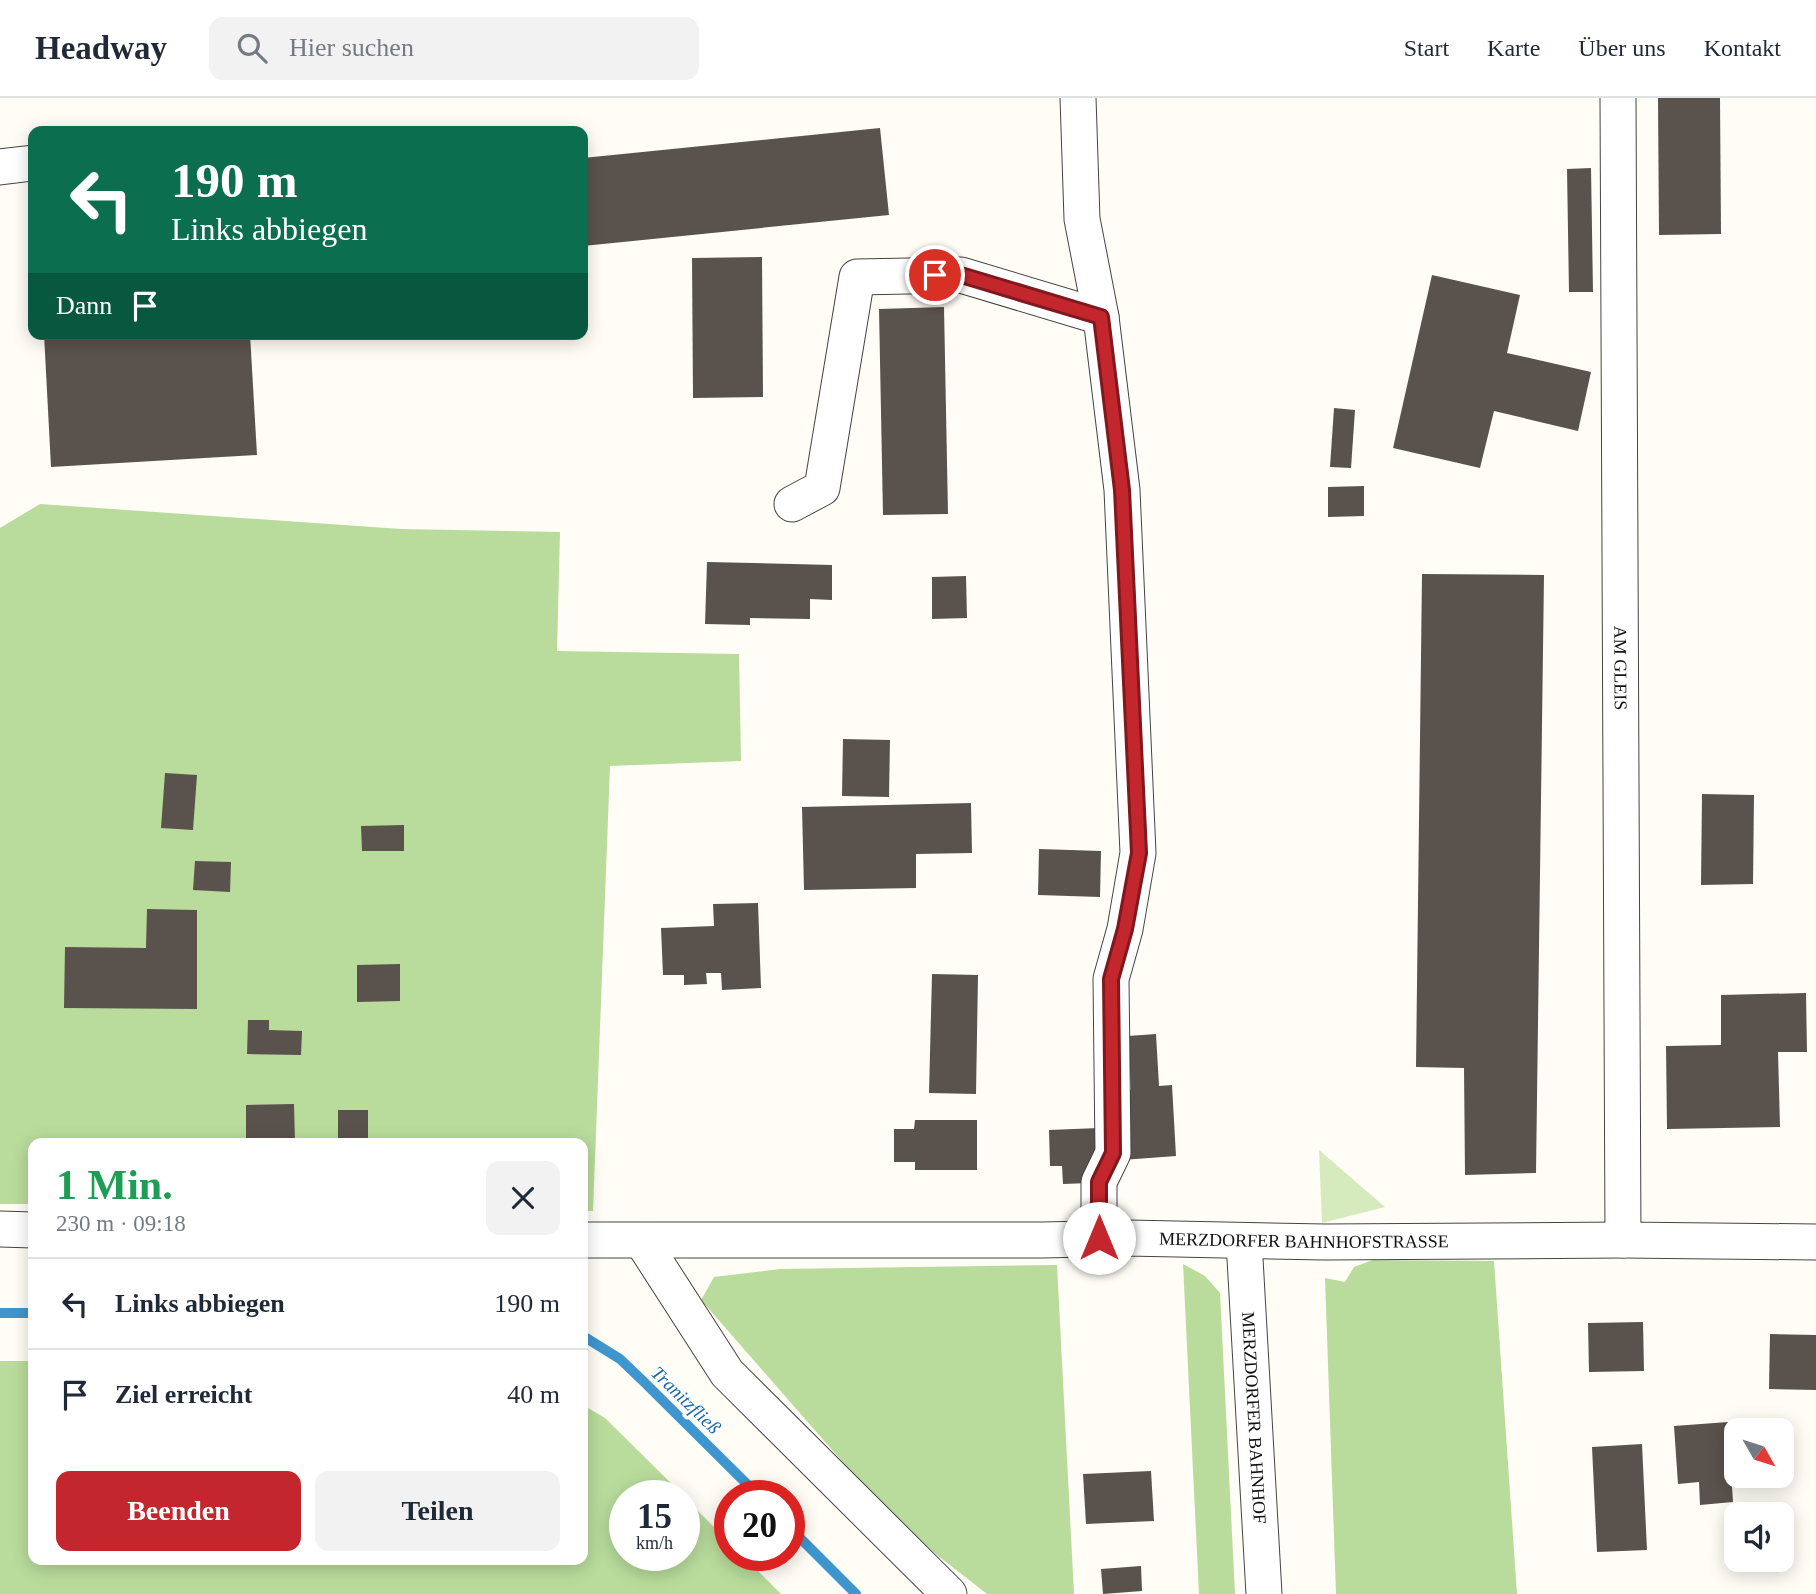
<!DOCTYPE html>
<html lang="de">
<meta charset="utf-8">
<style>
body{margin:0;font-family:"Times New Roman",serif;background:#f2f2f3;color:#1f2937;height:100vh;display:flex;flex-direction:column;font-size:26px;white-space:nowrap}
*{box-sizing:border-box;margin:0}
p{font-size:23px;color:#747a83}
.icon{flex:none;width:38px;height:38px;fill:none;stroke:currentColor;stroke-width:2;stroke-linecap:round;stroke-linejoin:round}
.map{position:relative;flex:1;overflow:hidden}
.sheet{position:absolute;left:28px;top:1040px;width:560px;height:427px;display:flex;flex-direction:column;background:#fff;border-radius:14px;box-shadow:0 4px 18px #0003}
.sheet>*{flex:none}
.guide{position:absolute;left:28px;top:28px;width:560px;height:214px;border-radius:14px;box-shadow:0 4px 18px #0003;background:#0b6e4f;color:#fff;overflow:hidden}
.needle{width:46px;rotate:129deg}
.buttons{position:absolute;left:1724px;top:1320px;display:grid;gap:14px}
.buttons a{display:grid;place-items:center;width:70px;height:70px;border-radius:14px;background:#fff;box-shadow:0 4px 18px #0003;font-size:35px}
.speed{position:absolute;left:609px;top:1382px;display:flex;gap:14px;font-size:35px;font-weight:700;text-align:center}
.speed>*{display:grid;place-content:center;width:91px;height:91px;border-radius:50%;background:#fff;box-shadow:0 4px 18px #0003;line-height:1}
.speed small{font-size:18px;font-weight:400}
.speed .limit{border:10px solid #d22;background:#fff;color:#111}
.pin{position:absolute;display:grid;place-items:center;width:60px;height:60px;color:#fff;margin:-30px;border:4px solid #fff;border-radius:50%;box-shadow:0 2px 7px #0007}
.me{position:absolute;width:77px;margin:-38px;rotate:0deg;stroke-linejoin:round;filter:drop-shadow(0 0 5px #0008)}
.turn{display:flex;align-items:center;gap:24px;height:147px;padding:0 28px;font-size:32px}
.turn .icon{width:91px;height:91px;stroke-width:2.5}
.turn b{display:block;font-size:49px;line-height:60px}
.then{display:flex;align-items:center;height:66px;padding:0 28px;background:#0003;gap:14px;font-size:26px}
.round{display:grid;place-items:center;flex:none;width:74px;height:74px;border-radius:14px;background:#f2f2f3}
.headline{display:flex;align-items:center;justify-content:space-between;height:119px;padding:0 28px}
h1{font-size:42px;font-weight:700;line-height:52px;color:#1e9e55}
.button{display:flex;gap:14px;margin-top:auto;padding:14px 28px}
.button a{flex:1;height:80px;border-radius:14px;background:#c4262e;color:#fff;font-size:28px;font-weight:700;line-height:80px;text-align:center}
.button a+a{background:#f2f2f3;color:#1f2937}
ul{padding:0;list-style:none}
li{display:flex;align-items:center;gap:21px;height:91px;padding:0 28px;border-top:2px solid #e0e1e3}
li div{flex:1}
li b{display:block;font-size:26px}
li em{font-style:normal}
header{display:flex;align-items:center;gap:42px;box-sizing:border-box;height:98px;padding:0 35px;background:#fff;border-bottom:2px solid #e0e1e3}
header strong{font-size:33px}
nav{display:flex;gap:38px;margin-inline-start:auto;font-size:24px}
.search{width:490px;height:63px;background:#f2f2f3;display:flex;align-items:center;gap:18px;box-sizing:border-box;padding:0 24px;border-radius:14px;color:#747a83;font-size:26px}
.map>svg:first-child{display:block}
.green{fill:#d5ebbd}
.forest{fill:#b9dc9c}
.lines{fill:none;stroke-linecap:round;stroke-linejoin:round}
.stream{stroke:#3f96cf;stroke-width:10}
.building{fill:#5a524d}
.minor-casing{stroke:#444;stroke-width:37}
.minor{stroke:#fff;stroke-width:35}
.route-casing{stroke:#7f191e;stroke-width:18}
.route{stroke:#c4262e;stroke-width:12}
.labels{text-anchor:middle;dominant-baseline:central;stroke-width:7;stroke-linejoin:round;paint-order:stroke}
.street-label{font-size:18px;fill:#111;stroke:#fff}
.water-label{font-size:19px;font-style:italic;fill:#1768a6;stroke:#fff}
</style>
<header>
<strong>Headway</strong>
<div class="search"><svg class="icon" aria-label="search" viewBox="0 0 24 24"><circle cx="10" cy="10" r="6"/><path d="M15 15l6 6"/></svg>Hier suchen</div>
<nav><a>Start</a><a>Karte</a><a>Über uns</a><a>Kontakt</a></nav>
</header>
<div class="map">
<svg width="1816" height="1496" viewBox="0 0 1816 1496">
<rect width="100%" height="100%" fill="#fffdf5"/>
<path class="green" d="M1319,1052L1385,1109L1322,1125Z"/>
<g class="forest">
<path d="M40,406L401,431L560,434L557,553L739,556L741,663L610,668L593,1113H583V1045H33V1106H0V430Z"/>
<path d="M1373,1162L1494,1163L1517,1496H1336L1325,1180L1345,1184L1354,1169Z"/>
<path d="M1183,1166L1205,1178L1220,1195L1235,1496H1199Z"/>
<path d="M1057,1167L1074,1496H987L896,1425L701,1202L714,1179L780,1171Z"/>
<path d="M33,1263V1461H583V1307L605,1320L684,1398H625V1458H684V1399L730,1445V1458H743L781,1496H0V1263Z"/>
</g>
<g class="lines">
<g class="stream">
<path d="M0,1215H33"/>
<path d="M583,1238L620,1261L642,1282L759,1398"/>
<path d="M789,1429L856,1496"/>
</g>
</g>
<g class="building">
<path d="M1658,0H1720L1721,136L1659,137Z"/>
<path d="M880,30L889,117L583,148V60Z"/>
<path d="M1591,70L1593,194H1569L1567,71Z"/>
<path d="M762,159L763,299L693,300L692,160Z"/>
<path d="M1432,177L1520,197L1507,255L1591,274L1578,333L1494,313L1480,370L1393,350Z"/>
<path d="M944,209L948,416L883,417L879,211Z"/>
<path d="M44,236H250L257,357L51,369Z"/>
<path d="M1334,310L1355,312L1351,370L1330,369Z"/>
<path d="M1364,388V418L1328,419V389Z"/>
<path d="M707,464L832,467V502L810,501V521L750,520V527L705,526Z"/>
<path d="M1422,476L1544,477L1536,1075L1465,1077L1464,970L1416,969Z"/>
<path d="M966,478L967,520L932,521V479Z"/>
<path d="M843,641L890,642L889,699L842,698Z"/>
<path d="M165,675L197,677L193,732L161,730Z"/>
<path d="M1702,696L1754,697L1753,786L1701,787Z"/>
<path d="M971,705L972,755L916,756V790L804,792L802,709Z"/>
<path d="M404,727V753H362L361,728Z"/>
<path d="M1039,751L1101,753L1100,799L1038,797Z"/>
<path d="M195,763L231,764L230,794L193,792Z"/>
<path d="M758,805L761,890L722,892L721,875H706L707,886L684,887V877H663L661,830L714,828L713,806Z"/>
<path d="M147,811L197,812V911L64,910L65,849L146,850Z"/>
<path d="M400,866V903L357,904V867Z"/>
<path d="M932,876L978,877L976,996L929,995Z"/>
<path d="M1806,895L1807,954H1778L1780,1029L1667,1031L1666,948L1721,947V897Z"/>
<path d="M248,922H269V932L302,933L301,957L247,956Z"/>
<path d="M1156,936L1159,988L1172,987L1176,1058L1122,1062L1118,993L1131,992L1128,938Z"/>
<path d="M294,1006L295,1045H246V1007Z"/>
<rect x="338" y="1012" width="30" height="33"/>
<path d="M915,1022H977V1072H915V1064H894V1031H914Z"/>
<path d="M1099,1030L1101,1066L1089,1085L1063,1086L1062,1068H1050L1049,1032Z"/>
<path d="M1643,1224L1644,1273L1589,1274L1588,1225Z"/>
<path d="M1770,1236L1816,1237V1292L1769,1291Z"/>
<path d="M1728,1324L1733,1404L1700,1407L1699,1384L1678,1386L1674,1328Z"/>
<path d="M1642,1346L1647,1452L1597,1454L1592,1349Z"/>
<path d="M1151,1373L1154,1423L1086,1426L1083,1376Z"/>
<path d="M1141,1468L1142,1493L1103,1496L1101,1471Z"/>
</g>
<g class="lines">
<g class="minor-casing">
<g id="minor">
<path d="M1078,0L1082,121L1101,219"/>
<path id="s1" d="M1618,0L1623,1142"/>
<path d="M0,69L33,65"/>
<path d="M792,406L822,390L857,179L961,177L1101,219L1122,392L1138,755L1125,831L1111,881L1113,1055L1099,1084V1140"/>
<path d="M0,1131L33,1132"/>
<path id="s2" d="M583,1142H1043L1128,1140L1325,1144L1623,1142L1816,1144"/>
<path d="M642,1143L727,1275L949,1496"/>
<path id="s3" d="M1244,1143L1264,1496"/>
</g>
</g>
<use href="#minor" class="minor"/>
</g>
<g class="lines">
<g class="route-casing">
<path id="route" d="M935,177H961L1101,219L1122,392L1139,755L1125,831L1111,881L1113,1055L1099,1084V1140"/>
</g>
<use href="#route" class="route"/>
</g>
<g class="labels">
<g class="street-label">
<text stroke="none"><textPath href="#s1" startOffset="570">AM GLEIS</textPath></text>
<text stroke="none"><textPath href="#s2" startOffset="721">MERZDORFER BAHNHOFSTRASSE</textPath></text>
<text stroke="none"><textPath href="#s3" startOffset="177">MERZDORFER BAHNHOF</textPath></text>
</g>
<g class="water-label">
<text transform="translate(686 1302) rotate(44)">Tranitzfließ</text>
</g>
</g>
</svg>
<div class="buttons">
<a><svg class="needle" viewBox="-14 -14 28 28"><path d="M0-13l5 13h-10z" fill="#e53935"/><path d="M0 13l5-13h-10z" fill="#747a83"/></svg></a>
<a><svg class="icon" aria-label="sound" viewBox="0 0 24 24"><path d="M4 9h4l5-4v14l-5-4H4zM17 9q2 3 0 6"/></svg></a>
</div>
<div class="speed"><div>15<small>km/h</small></div><div class="limit">20</div></div>
<div class="pin" style="left:935px;top:177px;background:#d93025"><svg class="icon" aria-label="arrive" viewBox="0 0 24 24"><path d="M6 21V4h12l-3 4 3 4H6"/></svg></div>
<svg class="me" style="left:1099px;top:1140px" viewBox="-20 -20 40 40"><circle r="19" fill="#fff"/><path d="M0-13L10 11 0 6-10 11z" fill="#c4262e"/></svg>
<div class="guide">
<div class="turn"><svg class="icon" aria-label="left" viewBox="0 0 24 24"><path d="M17 20v-9H6M10 6l-5 5 5 5"/></svg><div><b>190 m</b>Links abbiegen</div></div>
<div class="then">Dann<svg class="icon" aria-label="arrive" viewBox="0 0 24 24"><path d="M6 21V4h12l-3 4 3 4H6"/></svg></div>
</div>
<section class="sheet">
<div class="headline"><div><h1>1 Min.</h1><p>230 m · 09:18</p></div><a class="round"><svg class="icon" aria-label="close" viewBox="0 0 24 24"><path d="M6 6l12 12M18 6L6 18"/></svg></a></div>
<ul>
<li><svg class="icon" aria-label="left" viewBox="0 0 24 24"><path d="M17 20v-9H6M10 6l-5 5 5 5"/></svg><div><b>Links abbiegen</b></div><em>190 m</em></li>
<li><svg class="icon" aria-label="arrive" viewBox="0 0 24 24"><path d="M6 21V4h12l-3 4 3 4H6"/></svg><div><b>Ziel erreicht</b></div><em>40 m</em></li>
</ul>
<div class="button"><a>Beenden</a><a>Teilen</a></div>
</section>
</div>
